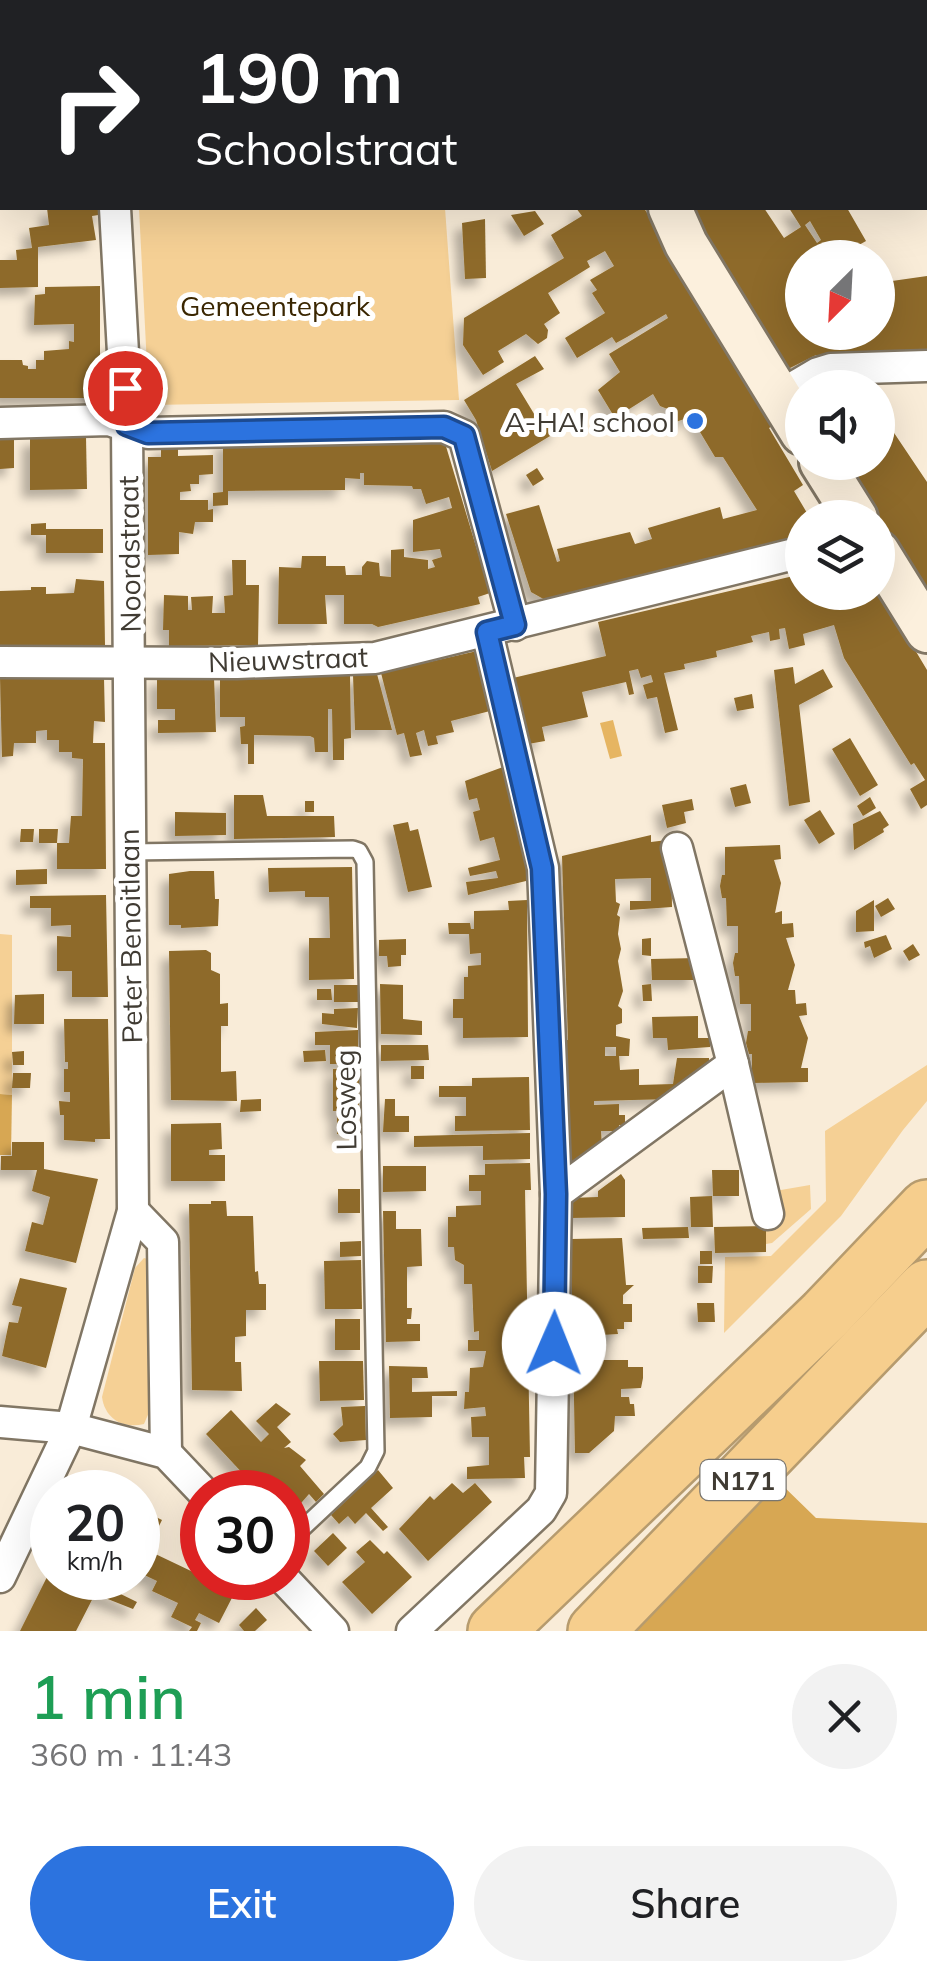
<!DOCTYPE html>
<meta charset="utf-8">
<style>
body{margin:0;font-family:Mulish,sans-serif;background:#f2f2f2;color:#202124;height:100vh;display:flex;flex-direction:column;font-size:38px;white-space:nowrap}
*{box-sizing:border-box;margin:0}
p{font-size:32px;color:#757577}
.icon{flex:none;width:55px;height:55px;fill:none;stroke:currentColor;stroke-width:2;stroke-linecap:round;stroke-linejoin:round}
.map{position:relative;height:1631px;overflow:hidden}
.drawer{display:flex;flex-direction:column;background:#fff;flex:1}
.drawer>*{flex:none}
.guide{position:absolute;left:0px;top:0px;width:928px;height:210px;box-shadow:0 10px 40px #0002;background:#202124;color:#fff;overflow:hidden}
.needle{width:65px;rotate:204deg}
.tools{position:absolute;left:785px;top:240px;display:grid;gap:20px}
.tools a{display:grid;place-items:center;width:110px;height:110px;border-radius:50%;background:#fff;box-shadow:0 10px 40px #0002;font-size:50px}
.speed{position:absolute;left:30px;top:1470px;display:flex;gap:20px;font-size:50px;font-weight:700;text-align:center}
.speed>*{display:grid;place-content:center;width:130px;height:130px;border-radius:50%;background:#fff;box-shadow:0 10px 40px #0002;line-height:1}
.speed small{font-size:25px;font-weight:400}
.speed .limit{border:15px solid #d22;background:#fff;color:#111}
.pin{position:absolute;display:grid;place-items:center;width:85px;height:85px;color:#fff;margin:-42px;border:5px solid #fff;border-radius:50%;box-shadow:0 2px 10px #0007}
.me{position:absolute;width:110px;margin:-55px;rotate:1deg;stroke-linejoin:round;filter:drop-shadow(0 0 8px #0008)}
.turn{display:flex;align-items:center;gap:35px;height:210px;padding:0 30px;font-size:45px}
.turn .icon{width:130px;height:130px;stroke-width:2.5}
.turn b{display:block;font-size:70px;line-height:85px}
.round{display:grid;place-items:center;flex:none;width:105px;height:105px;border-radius:52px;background:#f2f2f2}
.summary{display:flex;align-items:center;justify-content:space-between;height:170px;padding:0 30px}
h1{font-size:60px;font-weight:600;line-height:75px;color:#1e9e55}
.action{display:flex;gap:20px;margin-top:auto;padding:20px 30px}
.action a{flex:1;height:115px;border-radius:60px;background:#2c73df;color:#fff;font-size:40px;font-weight:600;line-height:115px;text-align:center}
.action a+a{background:#f2f2f2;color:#202124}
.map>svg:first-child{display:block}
.green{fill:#f5d095}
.forest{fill:#d7a753}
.water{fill:#e6b562}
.building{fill:#8e6a29;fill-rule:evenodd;filter:url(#shadow)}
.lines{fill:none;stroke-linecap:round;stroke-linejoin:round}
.lane-casing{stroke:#817664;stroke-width:20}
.street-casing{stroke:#817664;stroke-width:35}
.secondary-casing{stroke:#817664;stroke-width:48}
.highway-casing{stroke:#b69b6e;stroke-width:60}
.lane{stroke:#fff;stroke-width:15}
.street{stroke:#fff;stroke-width:30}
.secondary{stroke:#fcf0dd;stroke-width:42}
.highway{stroke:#f6ce8d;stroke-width:55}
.route-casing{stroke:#1d4b91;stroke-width:25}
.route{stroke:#2c73df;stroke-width:18}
.poi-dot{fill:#2c73df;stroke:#fff;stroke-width:4}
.labels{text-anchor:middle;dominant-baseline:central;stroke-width:10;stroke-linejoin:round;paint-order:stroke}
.shield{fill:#fff;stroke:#797670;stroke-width:2.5}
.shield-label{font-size:25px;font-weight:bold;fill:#403b33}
.park-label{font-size:28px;fill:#3a2601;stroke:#fff}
.poi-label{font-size:28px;fill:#403b33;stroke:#fff;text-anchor:end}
.street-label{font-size:28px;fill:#403b33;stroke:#fff}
</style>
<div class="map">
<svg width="927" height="1631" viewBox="0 0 927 1631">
<defs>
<filter id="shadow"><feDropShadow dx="-8" dy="8" stdDeviation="5" flood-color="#0004"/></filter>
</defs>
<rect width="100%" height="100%" fill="#f9ecd8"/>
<g class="green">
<path d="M139,208H445L459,400L149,405Z"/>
<path d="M0,934L12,935V1095L0,1094Z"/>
<path d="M927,1065V1101L903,1130L841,1216L724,1333L725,1257L771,1256L826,1201L825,1131Z"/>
<path d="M810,1185L811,1209L772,1243L766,1244V1226L775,1191Z"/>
<path d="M144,1258L151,1260L150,1410L144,1424C123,1429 105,1419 102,1397L135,1268Z"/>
</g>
<g class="forest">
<path d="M0,1094L12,1095L11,1155H0Z"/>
<path d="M779,1482L816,1518L927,1523V1631H633Z"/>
</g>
<path class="water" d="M613,720L622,756L610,759L600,723Z"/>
<g class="building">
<path d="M47,208H104L105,214L92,216L96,240L38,247V287L0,288V260H17L16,250L32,248L29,228L49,225Z"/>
<path d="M576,208H644L776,424L769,428L803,485L794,491L810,518H802V529L769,550L547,601L531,592L506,514L539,505L557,562L560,561L557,549L630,532L635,544L652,539L648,528L720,507L723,519L757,510L723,457H715L688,412L687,418L673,423L670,410L660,406L653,394L615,418L598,390L620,372L609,354L668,318L666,314L627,337L616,343L612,337L577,358L565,338L605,313L592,293L597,290L590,280L614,266L605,251L587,261L590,267L548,293L560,313L544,324L548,330L547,338L538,344L526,334L498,351L504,362L483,375L463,345L464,318L564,258L551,235L582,216Z"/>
<path d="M686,208H764L784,238L801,227L789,208H847L866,241L836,258H802V332H878V283L927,276V353L816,355L782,372ZM810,221L821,240L817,243L805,225Z"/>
<path d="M535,211L544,224L524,236L511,215Z"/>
<path d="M485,219L486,278L465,279L462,223Z"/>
<path d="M100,286V394L95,398H0V360H22L23,365L28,366V369H36V360H44V351L69,349V341L74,342V324L34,325L35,295L45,294V287Z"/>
<path d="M535,356L544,369L516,384L539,422L551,415L560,430L492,471L476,420L464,400Z"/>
<path d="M878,409L927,482V596L845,462H878Z"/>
<path d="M442,433L490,593L478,597L480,604L378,627L372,624H344V595H325L327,624H278L279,567L301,568L302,556H326V566H345L346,575H362V567L367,561L379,563L380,576L391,577V550L404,549V557L428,560V569L435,567L432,560L442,557L440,549L413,552V520L452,508L449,497L426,504L421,489H413L412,486L364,485V473H360V479L345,478V490L228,491V505L213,506V493L223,492V440Z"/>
<path d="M14,437V468L0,469V438Z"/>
<path d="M86,437L87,489L30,490V438Z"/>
<path d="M161,446H178V456L213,455V474L199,475V484H190L191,491L180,492V500H208V510L213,509V522H195L193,534L179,532V554L148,555V457H161Z"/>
<path d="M537,468L544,479L533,486L526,475Z"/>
<path d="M46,523V529H103V553H46V535H31V524Z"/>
<path d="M232,560H246V585H259L258,645L169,646V630H163L164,595L188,596V610H192L191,597L213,596L212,613H225L224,596L233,595Z"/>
<path d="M802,574V592H878V588L927,670V805L921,809L910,789L925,780L914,763L911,765L844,658L834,625L803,634L805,645L789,649L785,628L779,629L780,639L770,641L769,632L751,636L753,642L716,651L717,657L684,664L685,669L664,673L678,730L665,733L657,697L647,699L643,685L653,682L651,675L641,678L638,669L629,671L634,694L629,695L626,682L582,692L588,717L542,727L545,741L528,744L513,678L606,656L598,622Z"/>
<path d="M76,579L104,581L105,646L0,647V591L31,590V587H46V594L74,593Z"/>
<path d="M477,651L490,711L451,721L454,732L436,736L438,744L428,746L424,730L416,733L422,755L410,757L404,733L397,735L381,673Z"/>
<path d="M793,667L795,684L823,669L833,687L799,705L810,802L789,806L774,670Z"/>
<path d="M377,674L392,730H355L353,675Z"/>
<path d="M350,675L351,738L344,739V760H333L332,709H328V752H315L314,738L310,736L254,735V764H248V744H241L240,727L245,726V717H220V677Z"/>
<path d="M157,677H214L216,732L158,733V720H175V709H157Z"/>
<path d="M0,678H104L105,722L94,721L93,743H105L106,869H57V843H39V829H58L57,843H69L71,816H82L83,759L72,758V752H59V740H47V730L36,731V743H14L13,756L2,757Z"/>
<path d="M752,694L754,708L737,711L734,698Z"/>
<path d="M850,738L878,785L860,796L832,749Z"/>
<path d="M503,767L526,864V881L468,895L466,882L498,878L496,871L470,876L468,868L500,860L494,837L480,841L473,812L480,810L477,798L469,800L465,781Z"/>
<path d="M746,784L751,803L735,807L730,788Z"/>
<path d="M234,795H263L267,816H334L335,837L234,839Z"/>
<path d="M870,797L876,808L863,816L857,806Z"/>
<path d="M692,799L694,810L684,812L686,823L667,828L662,805Z"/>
<rect x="305" y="801" width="9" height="11"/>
<path d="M820,810L835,834L819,844L804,820Z"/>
<path d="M880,811L889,825L883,829L884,832L854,850L853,824Z"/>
<path d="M175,812L226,813V835L175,836Z"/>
<path d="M408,822L410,831L418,829L432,887L408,892L393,825Z"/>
<path d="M21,829H34L33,842H20Z"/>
<path d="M651,835V842L667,840L671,851L672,907L630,910V901H651V878L615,879L616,902L620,904L617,915L620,917L618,934L621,949L618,961L623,991L618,1006L622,1009V1023L616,1025V1036L630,1039L629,1056H619L620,1070L639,1069V1085L673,1084L677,1058H709V1070L671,1099L594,1101V1105L619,1104V1115H625V1125H619L620,1131H601L602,1147L565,1175L560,1040H568L562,856ZM605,1047H616V1056H605Z"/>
<path d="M780,845L781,859L774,860L781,883L775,913L782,911V924L793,923L794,937L786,938L795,965L788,990H795L796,1004L806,1003L807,1015L799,1016L808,1038L801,1068H808V1082L752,1083V1054H749L746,1043L748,1031H751V1004H740L739,976H735L733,963L735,953H738V926H727L726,898H722L720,886L722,875H725V847Z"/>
<path d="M352,867L354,979L309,980V938H330L329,897H305V891L269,892L268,868Z"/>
<path d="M47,869V884L16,885V870Z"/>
<path d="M190,871H214L215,899H219L218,926L181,928V925H169V874Z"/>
<path d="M106,895L108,997H72V971H57V936L71,937V925L51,926V908H30V896Z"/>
<path d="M888,898L895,909L881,917L875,906Z"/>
<path d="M527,900L528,1037L463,1038V1018H453V999H464V977H468V966L481,965V953L470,954L469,934H449L448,923H470L471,929H474V911L509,910L508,901Z"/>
<path d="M874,900V931L856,932V911Z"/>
<path d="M886,935L892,949L874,958L870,946L865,948L864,942Z"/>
<path d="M651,938V956L642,955V939Z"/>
<path d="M406,939V955H401V966L388,967L387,956H379V940Z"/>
<path d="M913,944L920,955L909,961L903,951Z"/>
<path d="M206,950L211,953V970L220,974V1004L228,1003V1026H221V1072L236,1071L237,1101L171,1100L169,951Z"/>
<path d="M697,958V980H652L651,959Z"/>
<path d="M380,984L403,985V1019L422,1021V1035L381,1034Z"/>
<path d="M651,984L652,1001H643L642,985Z"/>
<rect x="334" y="985" width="24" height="17"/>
<path d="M317,989H331L332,1000H317Z"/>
<path d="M44,994V1024H14L15,995Z"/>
<path d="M358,1008L357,1028L322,1024V1013L334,1014V1009Z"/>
<path d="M698,1016V1038H710V1047L668,1050L667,1038H653L652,1017Z"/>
<path d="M64,1019H108L110,1139H95V1142L64,1140V1115H60L59,1101L70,1102V1092H64V1069H68V1062H65Z"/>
<path d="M358,1030V1064H330V1045H315V1032Z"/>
<path d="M381,1045H428L429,1060L381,1061Z"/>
<path d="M325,1050L326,1061L304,1062L303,1051Z"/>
<path d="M24,1051V1065H13L12,1052Z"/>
<rect x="411" y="1066" width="13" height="13"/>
<path d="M359,1068V1135L337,1134V1111H333V1069Z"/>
<path d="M13,1073H31L30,1088H12Z"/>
<path d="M529,1077L530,1130L455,1131V1116H466V1097H439V1086H472V1078Z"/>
<path d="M261,1099V1111L240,1112L241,1100Z"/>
<path d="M385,1099H395V1116H409V1132H383Z"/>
<path d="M221,1123L222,1149L209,1150V1155H225V1181H171V1124Z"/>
<path d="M530,1133V1159L483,1160V1146L414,1147V1136Z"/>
<path d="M12,1142H44V1169L98,1179L76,1263L25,1251L32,1222L43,1225L50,1197L32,1191L37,1170H1V1156H12Z"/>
<path d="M530,1163L531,1190H525L530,1457H524L525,1478L467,1479V1467L489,1465V1437H472L471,1417L486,1416L485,1407L464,1409L465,1392H469L470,1368L483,1367L486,1351H468V1340H479V1331L474,1332L472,1284H464V1265L455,1260L454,1247H448V1217H456V1206L481,1205V1191H469V1175H485V1164Z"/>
<path d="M383,1166H426V1191L383,1192Z"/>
<path d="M712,1170H739V1196H713Z"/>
<path d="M621,1174L625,1180V1217L570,1218V1198L598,1197V1191Z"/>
<rect x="338" y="1189" width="22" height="24"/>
<path d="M712,1196L713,1227H691L690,1197Z"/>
<path d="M211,1201H226L227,1216H253L255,1272L258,1271L259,1284H266V1310H246V1336L235,1337V1362H241L242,1391L192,1390L189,1204H211Z"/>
<path d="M383,1211H396V1229H421L422,1266L407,1267V1308H412L411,1319H407V1324H420V1341L386,1342Z"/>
<path d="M766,1226V1252L715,1253L714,1227Z"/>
<path d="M688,1227L689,1238L643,1239L642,1228Z"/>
<path d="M622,1238L626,1285H634L623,1295V1304H632V1322H624V1329H617L618,1334L601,1335L602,1360H628V1367H643V1378L641,1388L621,1389V1397H629L630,1404H634L635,1416H615L614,1431L589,1453H575L571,1239Z"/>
<path d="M361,1241V1256L340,1257V1242Z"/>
<rect x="700" y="1251" width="12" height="13"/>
<path d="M361,1260L362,1309H325L324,1261Z"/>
<path d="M698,1266H713L712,1283H698Z"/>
<path d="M20,1278L67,1288L46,1368L2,1356L9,1322L18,1323L22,1307L12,1305Z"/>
<path d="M697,1303H714L715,1322H698Z"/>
<rect x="335" y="1319" width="25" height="31"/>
<path d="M319,1361H363L364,1400L320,1401Z"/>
<path d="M389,1366L427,1367L428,1378H412V1392L457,1391V1396H432V1417L390,1418Z"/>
<path d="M276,1403L291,1414L277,1427L291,1442L284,1448L289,1447L306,1460L300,1466L324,1494L316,1502L309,1494L288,1518V1492H260L206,1434L231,1410L261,1442L269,1434L256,1421Z"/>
<path d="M365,1406L366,1440L340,1442L333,1434L343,1425L341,1407Z"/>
<path d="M378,1470L393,1488L371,1508L388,1527L383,1531L366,1513L355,1524L348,1516L339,1524L331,1515Z"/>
<path d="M452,1483L463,1493L475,1483L492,1502L428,1561L399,1529L430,1496L434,1500Z"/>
<path d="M138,1508L162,1520L147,1550L235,1592L219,1623L199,1613L195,1620L201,1623L197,1631H189L192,1627L171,1617L178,1603L152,1591L157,1581L138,1572L142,1563L138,1561Z"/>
<path d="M333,1533L347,1548L328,1566L314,1551Z"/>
<path d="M370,1540L384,1554L387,1551L412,1577L372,1614L342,1582L365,1562L356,1552Z"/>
<path d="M50,1571L52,1578H63L87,1590L92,1580L137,1602L133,1609L95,1594L76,1631H20Z"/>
<path d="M256,1608L267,1620L255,1631H244L239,1625Z"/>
</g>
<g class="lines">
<g class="lane-casing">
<path id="lane" d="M129,852L353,849L359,851L365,862L376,1451L368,1467L288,1542"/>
</g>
<g class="street-casing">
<g id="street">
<path d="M779,396L818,373L831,369L927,366"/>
<path d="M0,423L109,420L148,433L444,427L464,436L515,625"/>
<path d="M0,662L237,663L375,658L802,552"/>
<path d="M733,1064L768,1214"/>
<path d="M556,1194L733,1064L677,848"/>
<path d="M133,1211L163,1242L166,1453"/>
<path d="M0,1422L71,1428L166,1453L203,1492"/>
<path d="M0,1577L71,1428L133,1211L127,425L115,208"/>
<path d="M283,1578L333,1631"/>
<path d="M412,1631L541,1510L551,1493L556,1194L543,868L487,632"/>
</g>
</g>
<g class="secondary-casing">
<g id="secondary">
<path d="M533,0L534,2"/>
<path d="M171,2L210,0"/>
<path d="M0,17H2"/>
<path d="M670,208L686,244L802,433"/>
<path d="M821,462L856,518"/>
<path d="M878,552L927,631"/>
</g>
</g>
<g class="highway-casing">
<g id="highway">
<path d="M496,1631L825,1315L927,1208"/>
<path d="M596,1631L927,1288"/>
</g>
</g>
<use href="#lane" class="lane"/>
<use href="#street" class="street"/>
<use href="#secondary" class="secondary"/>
<use href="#highway" class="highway"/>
</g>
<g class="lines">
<g class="route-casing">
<path id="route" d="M125,388L127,425L148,433L444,427L464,436L515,625L487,632L542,868L556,1194L554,1344"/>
</g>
<use href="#route" class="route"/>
</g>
<circle class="poi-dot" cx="695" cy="421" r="10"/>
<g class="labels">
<rect class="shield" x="700.5" y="1460" width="85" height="40" rx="8"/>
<g class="shield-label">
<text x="743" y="1480">N171</text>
</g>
<g class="park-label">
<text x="275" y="305">Gemeentepark</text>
</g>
<g class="poi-label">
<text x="675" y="421">A-HA! school</text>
</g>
<g class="street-label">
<text transform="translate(129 554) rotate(-91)">Noordstraat</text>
<text transform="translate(288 659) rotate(-2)">Nieuwstraat</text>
<text transform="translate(130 936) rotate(-91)">Peter Benoitlaan</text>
<text transform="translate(345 1100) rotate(-91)">Losweg</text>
</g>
</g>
</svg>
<div class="tools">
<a><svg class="needle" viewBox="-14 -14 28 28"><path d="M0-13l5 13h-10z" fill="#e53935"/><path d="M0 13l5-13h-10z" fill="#757577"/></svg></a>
<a><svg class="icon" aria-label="sound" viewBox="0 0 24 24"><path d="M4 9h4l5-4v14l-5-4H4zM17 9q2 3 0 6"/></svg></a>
<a><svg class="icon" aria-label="layers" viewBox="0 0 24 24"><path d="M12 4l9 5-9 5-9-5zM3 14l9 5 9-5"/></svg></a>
</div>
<div class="speed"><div>20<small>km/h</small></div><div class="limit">30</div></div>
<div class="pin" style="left:125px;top:388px;background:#d93025"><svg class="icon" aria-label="arrive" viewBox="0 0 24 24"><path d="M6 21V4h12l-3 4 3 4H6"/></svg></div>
<svg class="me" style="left:554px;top:1344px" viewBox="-20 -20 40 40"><circle r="19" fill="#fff"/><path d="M0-13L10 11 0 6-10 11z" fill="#2c73df"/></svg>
<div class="guide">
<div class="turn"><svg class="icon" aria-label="right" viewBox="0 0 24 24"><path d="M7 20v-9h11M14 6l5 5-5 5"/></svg><div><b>190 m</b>Schoolstraat</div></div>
</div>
</div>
<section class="drawer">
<div class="summary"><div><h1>1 min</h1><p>360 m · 11:43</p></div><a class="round"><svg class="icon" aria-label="close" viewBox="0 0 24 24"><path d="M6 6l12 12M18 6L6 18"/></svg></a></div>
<div class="action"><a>Exit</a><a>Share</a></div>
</section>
